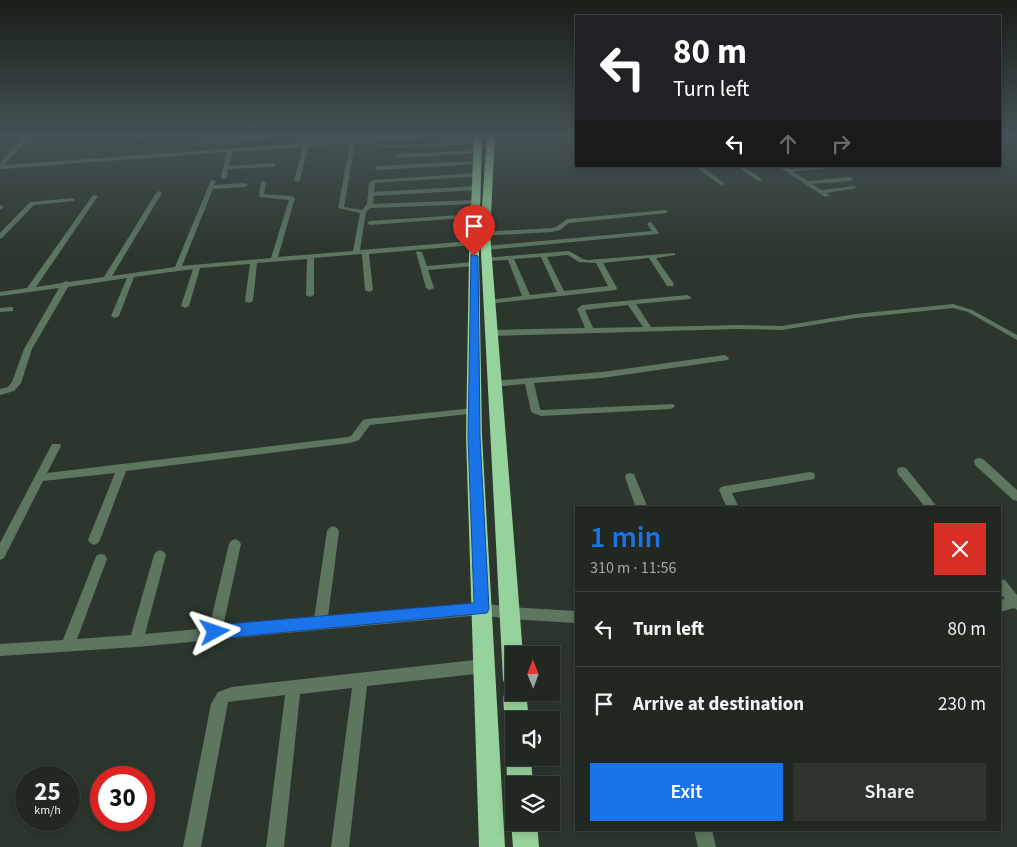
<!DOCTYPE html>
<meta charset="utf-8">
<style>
body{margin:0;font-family:"Source Sans 3",sans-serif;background:#2d342e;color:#f1f3f6;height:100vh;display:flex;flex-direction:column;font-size:19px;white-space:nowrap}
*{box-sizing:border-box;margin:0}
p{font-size:16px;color:#a2a6a5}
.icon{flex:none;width:28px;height:28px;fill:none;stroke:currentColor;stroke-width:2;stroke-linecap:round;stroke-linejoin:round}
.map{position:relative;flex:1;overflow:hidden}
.sheet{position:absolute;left:575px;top:506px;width:426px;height:325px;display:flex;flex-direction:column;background:#212821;border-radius:0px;box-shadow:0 2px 8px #0003,0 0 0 1px #3e443f}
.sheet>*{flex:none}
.top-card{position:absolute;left:575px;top:15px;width:426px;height:152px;border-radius:0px;box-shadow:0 2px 8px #0003,0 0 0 1px #3e443f;background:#202124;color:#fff;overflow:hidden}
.needle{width:32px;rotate:359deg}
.controls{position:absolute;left:505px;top:646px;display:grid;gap:10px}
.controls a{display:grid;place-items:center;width:55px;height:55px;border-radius:0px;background:#212821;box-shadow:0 2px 8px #0003,0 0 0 1px #3e443f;font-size:25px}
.speed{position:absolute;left:15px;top:766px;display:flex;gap:10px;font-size:25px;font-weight:700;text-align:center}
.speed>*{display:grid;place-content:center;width:65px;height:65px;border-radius:50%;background:#212821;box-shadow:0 2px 8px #0003,0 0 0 1px #3e443f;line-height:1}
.speed small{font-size:12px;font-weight:400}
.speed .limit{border:8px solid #d22;background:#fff;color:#111}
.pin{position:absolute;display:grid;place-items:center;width:42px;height:42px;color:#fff;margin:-51px -21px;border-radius:50% 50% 50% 0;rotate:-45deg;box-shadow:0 0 5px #0007}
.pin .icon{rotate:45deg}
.me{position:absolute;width:55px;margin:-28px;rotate:85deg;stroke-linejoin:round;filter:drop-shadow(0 0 4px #0008)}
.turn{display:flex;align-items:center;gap:18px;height:105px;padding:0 15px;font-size:22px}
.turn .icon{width:65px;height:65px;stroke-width:2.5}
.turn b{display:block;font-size:35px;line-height:42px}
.lanes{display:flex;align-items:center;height:48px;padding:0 15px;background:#0003;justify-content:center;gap:25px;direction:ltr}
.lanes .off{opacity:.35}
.round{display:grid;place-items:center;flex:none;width:52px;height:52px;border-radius:0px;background:#2d342e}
.summary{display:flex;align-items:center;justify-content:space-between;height:85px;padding:0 15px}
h1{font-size:30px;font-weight:600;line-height:38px;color:#1a73e8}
.cta{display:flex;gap:10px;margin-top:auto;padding:10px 15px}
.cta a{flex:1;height:58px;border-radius:0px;background:#1a73e8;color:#fff;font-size:20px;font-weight:600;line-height:58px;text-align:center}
.cta a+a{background:#2d342e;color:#f1f3f6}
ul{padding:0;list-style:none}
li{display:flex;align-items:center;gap:15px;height:75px;padding:0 15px;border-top:1px solid #3e443f}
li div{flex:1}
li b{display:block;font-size:19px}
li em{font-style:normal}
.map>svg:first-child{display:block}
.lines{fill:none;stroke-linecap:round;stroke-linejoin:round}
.lane{fill:#5e7660;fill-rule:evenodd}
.street{fill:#5e7660;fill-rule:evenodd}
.highway{fill:#96d29b;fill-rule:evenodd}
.route{fill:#1a73e8;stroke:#114b97}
</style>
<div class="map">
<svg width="1017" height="847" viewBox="0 0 1017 847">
<rect width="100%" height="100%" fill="#2c362c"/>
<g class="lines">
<path class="lane" d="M953,304L972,310L1017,335V340L968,312L953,308L856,318L782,330L737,329L734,327L737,325L782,326L856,314Z"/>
<g class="street">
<path d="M23,136H28L22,146L4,165L406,136H433L355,143L344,207L362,210L367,204L369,183L373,180L477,173L480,175L479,176L376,183L375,184L374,192L476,186L479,188L476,190L374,196L373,204L476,200L479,202L476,204L370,208L366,212L360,250L485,240L488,242L485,244L369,254L373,290L369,292L365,290L362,254L314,258V295L310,297L306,295L307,259L257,263L253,301L249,303L245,301L250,264L200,268L189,306L185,308L181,306L193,269L134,277L119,316L115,318L111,316L127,278L68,287L32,349L21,383L14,391L0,395V389L8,387L12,382L24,349L59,288L0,296V292L27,288L93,195L98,196L36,287L62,283L66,281L69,282L104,277L156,193L159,191L162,193L112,276L175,267L211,180L216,181L214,185L245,183L248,185L245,187L213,189L182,266L271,258L289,200L259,197L261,181L266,182L264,194L292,196L295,198L278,257L353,251L360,213L338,208L350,143L308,146L300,180L297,182L294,180L303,147L232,152L229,166L273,163L276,165L273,167L228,169L227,177L224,179L221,177L227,152L0,169C0,156 17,147 23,136Z"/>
<path d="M147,136L135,138L133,137V136Z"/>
<path d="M259,136H280L205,144L203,143Z"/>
<path d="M572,136H576V139Z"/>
<path d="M478,142L480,144L380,148L378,147L380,146Z"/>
<path d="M478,150L480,153L398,158L395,156L398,154Z"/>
<path d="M477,161L480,163L479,164L377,170L374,168L377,166Z"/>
<path d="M695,166H701L725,184L720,185Z"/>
<path d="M737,166H743L763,180L758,181Z"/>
<path d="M778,166H784L789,169L841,166L793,172L808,181L850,177L853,179L850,181L812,184L822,190L854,186L857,188L826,193L830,196L825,197Z"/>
<path d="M72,198L75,200L74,201L34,205L2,238L0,239V233L30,202Z"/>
<path d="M0,205L4,207L0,210Z"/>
<path d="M665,210L667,211V213L569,223L560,230L552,232L478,236L475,234L478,232L552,228L556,227L567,219Z"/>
<path d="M475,214L477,215V217L370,225L367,223L370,221Z"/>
<path d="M650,222L652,223L659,233L658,234L486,250L483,248L486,246L652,231L647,224Z"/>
<path d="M417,251L422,252L427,266L474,262L478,264L474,266L428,270L434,288L430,290L426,288L416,252Z"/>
<path d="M569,251L583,259L588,260L675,253V255L656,258L674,284L673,286H667L649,258L603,263L617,288L616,290L488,304L484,302L488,300L522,296L508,260L486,261L482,259L484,258ZM568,255L579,262L596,263L608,286L564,291L547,257ZM541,257L557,292L530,295L514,259Z"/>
<path d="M687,295L691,297L690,299L636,304L651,327L737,325L741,327L737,329L489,336L485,333L489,330L585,328L577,309L582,305ZM628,305L643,327L593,328L585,310Z"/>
<path d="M10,307H13V311L0,312V308Z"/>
<path d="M725,355L729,358L728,360L602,378L534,383L540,409L542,410L673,404L675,406L673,408L670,409L541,416L533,413L531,411L525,384L493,387L488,384L493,381L602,372Z"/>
<path d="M474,408L479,411L477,413L370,425L359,440L350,443L126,471L100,540L98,543L94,545L90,543L88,540L115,473L43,481L4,558L0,560V543L52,444H60L61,446L47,473L348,437L351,436L363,420L367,419Z"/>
<path d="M979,458L983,459L1017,490V501L1013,500L975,465L974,462L975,459Z"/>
<path d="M902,467L906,468L938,508H926L898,474L897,471L898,468Z"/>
<path d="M810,472L814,473L815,476L814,479L732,493L739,508H727L719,490L721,487L725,486Z"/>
<path d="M630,473L634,474L635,477L648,508H636L625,477L626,474Z"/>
<path d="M333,526L337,528L339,531L328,617L482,603L509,607L576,611V623L509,619L482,615L136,647L0,656V644L63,640L95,559L97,555L101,554L105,555L107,559L77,639L131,635L154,555L156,552L160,550L164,552L166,555L145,634L209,628L229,544L231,541L235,539L239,541L241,544L223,627L314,619L327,531L329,528Z"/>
<path d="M1000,579L1005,580L1017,595V610L1014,608L1000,612V600L1005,599L1000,593Z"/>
<path d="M484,659L489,661L491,666L489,671L484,673L367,686L349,847H331L352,688L300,694L284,847H266L285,695L228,702L201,847H183L211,704L218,692L232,687Z"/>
<path d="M694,830H712L716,847H698Z"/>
</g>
<g class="highway">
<path d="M474,136H482L479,256L482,436L505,847H479L466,436L469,256Z"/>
<path d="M487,136H495L490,234L523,655H514V692H526L529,720H514V730L509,728C504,717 501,698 506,687L503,680L480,234Z"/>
<path d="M514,748V758H531L533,785H514V794C505,784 505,762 510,749Z"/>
<path d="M514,815V822H537L539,847H513L511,822Z"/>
</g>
</g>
<linearGradient id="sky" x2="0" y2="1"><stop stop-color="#181e18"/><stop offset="0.53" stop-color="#455256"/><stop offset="1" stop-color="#455256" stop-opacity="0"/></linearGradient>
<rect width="1017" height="255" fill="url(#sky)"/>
<path class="route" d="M471,254L478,256L480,436L489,609L487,613L215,639L209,637L207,632L209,627L215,625L474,603L468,436Z"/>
</svg>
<div class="controls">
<a><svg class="needle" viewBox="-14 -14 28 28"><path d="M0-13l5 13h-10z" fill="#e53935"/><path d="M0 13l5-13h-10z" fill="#a2a6a5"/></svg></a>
<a><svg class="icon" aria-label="sound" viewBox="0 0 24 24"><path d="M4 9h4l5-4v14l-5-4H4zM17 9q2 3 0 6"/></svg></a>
<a><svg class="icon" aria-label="layers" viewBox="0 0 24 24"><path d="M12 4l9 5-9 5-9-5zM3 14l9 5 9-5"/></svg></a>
</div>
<div class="speed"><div>25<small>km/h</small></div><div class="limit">30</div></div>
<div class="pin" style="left:474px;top:256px;background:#d93025"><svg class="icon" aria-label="arrive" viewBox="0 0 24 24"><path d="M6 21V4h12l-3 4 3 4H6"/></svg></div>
<svg class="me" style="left:215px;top:632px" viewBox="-20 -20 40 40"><path d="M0-17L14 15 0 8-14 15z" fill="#1a73e8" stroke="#fff" stroke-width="4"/></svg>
<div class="top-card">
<div class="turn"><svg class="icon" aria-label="left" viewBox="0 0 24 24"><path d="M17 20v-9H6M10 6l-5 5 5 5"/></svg><div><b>80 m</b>Turn left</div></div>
<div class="lanes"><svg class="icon" aria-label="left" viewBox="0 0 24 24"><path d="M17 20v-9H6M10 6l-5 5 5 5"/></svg><svg class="icon off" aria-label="ahead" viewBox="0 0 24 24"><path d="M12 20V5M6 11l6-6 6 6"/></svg><svg class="icon off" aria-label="right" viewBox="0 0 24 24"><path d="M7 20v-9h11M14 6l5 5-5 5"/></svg></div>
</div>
<section class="sheet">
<div class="summary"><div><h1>1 min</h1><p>310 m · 11:56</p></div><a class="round" style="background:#d93025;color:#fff"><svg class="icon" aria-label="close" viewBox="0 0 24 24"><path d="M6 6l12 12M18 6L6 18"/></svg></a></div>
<ul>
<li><svg class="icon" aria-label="left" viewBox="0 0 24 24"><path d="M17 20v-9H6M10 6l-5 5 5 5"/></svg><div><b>Turn left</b></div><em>80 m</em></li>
<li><svg class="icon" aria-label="arrive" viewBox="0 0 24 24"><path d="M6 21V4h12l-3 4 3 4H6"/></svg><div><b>Arrive at destination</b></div><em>230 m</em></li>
</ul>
<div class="cta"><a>Exit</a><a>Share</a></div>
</section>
</div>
